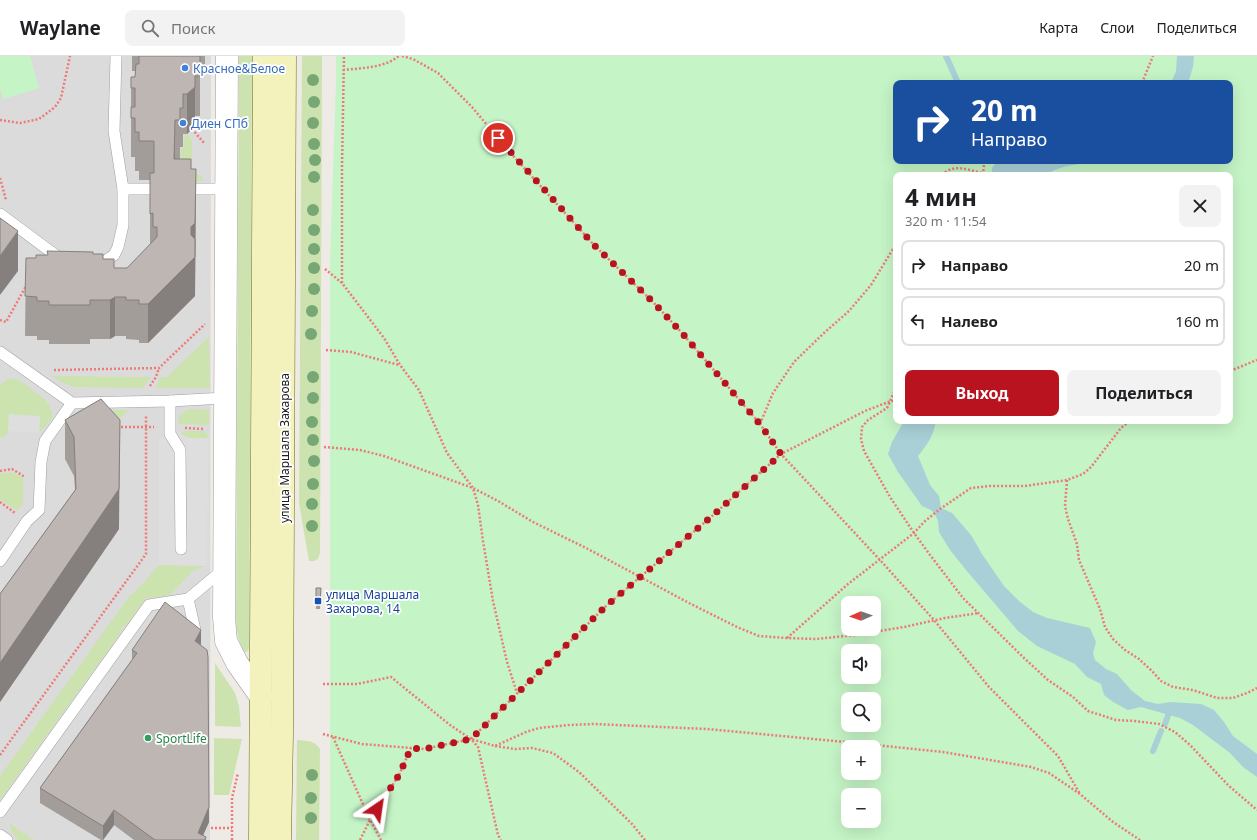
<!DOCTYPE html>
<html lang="ru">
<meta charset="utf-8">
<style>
body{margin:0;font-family:"Noto Sans",sans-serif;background:#f2f2f2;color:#202124;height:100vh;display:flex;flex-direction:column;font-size:15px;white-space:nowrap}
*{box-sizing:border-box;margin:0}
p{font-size:13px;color:#757577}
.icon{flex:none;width:22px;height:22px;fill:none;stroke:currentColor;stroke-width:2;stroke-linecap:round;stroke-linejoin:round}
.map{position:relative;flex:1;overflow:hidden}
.drawer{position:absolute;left:893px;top:116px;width:340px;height:252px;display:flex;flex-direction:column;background:#fff;border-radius:8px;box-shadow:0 4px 16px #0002}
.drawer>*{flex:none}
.banner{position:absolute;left:893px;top:24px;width:340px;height:84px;border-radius:8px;box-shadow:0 4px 16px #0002;background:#1a4fa0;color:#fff;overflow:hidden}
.needle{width:26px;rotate:268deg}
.buttons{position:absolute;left:841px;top:540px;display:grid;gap:8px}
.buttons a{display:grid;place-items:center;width:40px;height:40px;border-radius:8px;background:#fff;box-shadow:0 4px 16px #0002;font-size:20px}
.pin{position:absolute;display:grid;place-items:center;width:34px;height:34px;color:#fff;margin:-17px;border:2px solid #fff;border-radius:50%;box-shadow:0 1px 4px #0007}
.me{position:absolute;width:44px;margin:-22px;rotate:32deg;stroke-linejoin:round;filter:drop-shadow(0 0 3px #0008)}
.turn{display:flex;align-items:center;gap:14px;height:84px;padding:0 12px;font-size:18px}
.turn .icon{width:52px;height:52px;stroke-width:2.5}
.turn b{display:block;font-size:28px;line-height:34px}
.round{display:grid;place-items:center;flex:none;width:42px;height:42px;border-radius:8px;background:#f2f2f2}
.head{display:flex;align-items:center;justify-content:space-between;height:68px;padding:0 12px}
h1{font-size:24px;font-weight:700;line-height:30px}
.action{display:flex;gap:8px;margin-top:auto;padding:8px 12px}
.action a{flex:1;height:46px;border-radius:8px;background:#b8131f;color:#fff;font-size:16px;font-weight:700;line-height:46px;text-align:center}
.action a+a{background:#f2f2f2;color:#202124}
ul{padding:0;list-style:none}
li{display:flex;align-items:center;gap:12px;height:50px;margin:0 8px 6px;padding:0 4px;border:2px solid #e0e0e0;border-radius:8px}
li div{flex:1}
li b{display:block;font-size:15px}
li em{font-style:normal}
header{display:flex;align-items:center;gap:24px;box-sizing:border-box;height:56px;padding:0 20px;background:#fff;border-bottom:1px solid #e0e0e0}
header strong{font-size:19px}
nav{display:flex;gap:22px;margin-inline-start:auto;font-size:14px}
.search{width:280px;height:36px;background:#f2f2f2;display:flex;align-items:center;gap:10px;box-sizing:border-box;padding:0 14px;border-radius:8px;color:#757577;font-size:15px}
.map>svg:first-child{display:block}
.residential{fill:#dcdbdb}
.grass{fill:#cce3af}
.park{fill:#c5f4c6;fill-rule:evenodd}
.parking{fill:#dedede}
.water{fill:#a9d0d7}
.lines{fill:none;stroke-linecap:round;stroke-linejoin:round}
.stream{stroke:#a9d0d7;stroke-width:6}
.lane-casing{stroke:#9f9f9f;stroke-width:12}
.street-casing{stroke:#9f9f9f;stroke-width:23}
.secondary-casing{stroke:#676a0f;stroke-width:23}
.path{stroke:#ec7b77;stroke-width:2.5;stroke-dasharray:2 2;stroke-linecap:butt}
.lane{stroke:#fff;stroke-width:11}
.street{stroke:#fff;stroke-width:22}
.secondary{stroke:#f3f2bd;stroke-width:22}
.tree{fill:#77a774}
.wall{fill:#a39d99}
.shaded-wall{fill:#857f7d}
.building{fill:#beb6b2;stroke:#857f7d}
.route{stroke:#b8131f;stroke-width:7;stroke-dasharray:0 12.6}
.shop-dot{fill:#3f7fe0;stroke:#fff;stroke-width:1.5}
.transit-dot{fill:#1a4fb4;stroke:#fff;stroke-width:1.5}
.leisure-dot{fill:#2e9e5b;stroke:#fff;stroke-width:1.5}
.labels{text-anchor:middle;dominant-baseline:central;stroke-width:3.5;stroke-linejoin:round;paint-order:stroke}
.shop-label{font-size:12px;fill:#366cbe;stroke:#fff;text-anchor:start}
.street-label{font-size:12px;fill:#1e1e1e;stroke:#fff}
.transit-label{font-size:12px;fill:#164399;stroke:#fff;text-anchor:start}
.leisure-label{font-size:12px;fill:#27864d;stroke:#fff;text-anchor:start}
</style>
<header>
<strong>Waylane</strong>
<div class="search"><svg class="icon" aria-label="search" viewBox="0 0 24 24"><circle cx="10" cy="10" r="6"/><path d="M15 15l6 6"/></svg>Поиск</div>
<nav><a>Карта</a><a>Слои</a><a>Поделиться</a></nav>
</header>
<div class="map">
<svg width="1257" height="784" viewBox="0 0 1257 784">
<rect width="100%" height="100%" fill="#eeeae5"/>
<path class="residential" d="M0,0H211L210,784H0Z"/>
<g class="grass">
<path d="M239,0H252L249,592L247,596H245C238,585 236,575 236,563Z"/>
<path d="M302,0H322L320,497L318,503L314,505H309L299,447Z"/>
<path d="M184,78H187L192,84V114L202,121V125H178L181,112V92H184Z"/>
<path d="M209,281L210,332H156L160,321H168L176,312Z"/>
<path d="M51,320L151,321L142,332L73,331L61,326Z"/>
<path d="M10,322L19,324L32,333V335C42,338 54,350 52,363L39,377L40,360L8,375C6,380 5,381 0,381V329L5,325Z"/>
<path d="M191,353L209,354V369L178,368L179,360L186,354Z"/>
<path d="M89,354H129L115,367Z"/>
<path d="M184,375H204L208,379V382C198,382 187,384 180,376Z"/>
<path d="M13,416L23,422V448L17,455L0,443V418Z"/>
<path d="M159,509L208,510L199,512L193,515L171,538L166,540L146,542L125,571L123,570L121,573L122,575L0,744V720L130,539L134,537Z"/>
<path d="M215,607L235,637L239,650L241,671L215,670Z"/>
<path d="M214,682L242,683L229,739H214Z"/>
<path d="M297,684C307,685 314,684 320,693L319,784H296Z"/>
<path d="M9,767L34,784H18L12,776Z"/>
</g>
<g class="park">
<path d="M0,0H30L39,32L3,43L0,33Z"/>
<path d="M336,0H1257V784H330V206L336,28ZM896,27H1230V105H896ZM896,119H1230V365H896ZM848,547H874V573H848ZM848,595H874V621H848ZM848,643H874V669H848ZM848,691H874V717H848ZM848,739H874V765H848Z"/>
</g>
<g class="parking">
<path d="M9,358L40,360L39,377L8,375Z"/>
<path d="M180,376L183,379L188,382H208L207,510L159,509V381Z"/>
</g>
<g class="water">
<path d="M1177,0H1194L1193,11L1188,27H1171L1176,15Z"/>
<path d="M999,105H1107C1087,108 1063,107 1046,119H992C991,112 993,109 999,105Z"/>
<path d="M904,365H936C934,379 927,389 918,400L930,429L939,440L941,452L952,457L971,479L982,498L1004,530L1019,545L1033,556L1047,562L1090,572L1096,586L1093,597L1095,604L1106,613L1117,618L1131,634L1145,645L1158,648L1170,646L1201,648L1214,654L1224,666L1233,680L1257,698V721L1243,711L1230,697L1193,669L1180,662L1141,651L1128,654L1113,646L1104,639L1101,628L1087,621L1075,608L1037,590L1018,575L966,514L950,494L939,476L938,465L935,458L931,454L922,450L898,416L888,398L892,386Z"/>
</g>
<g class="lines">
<g class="stream">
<path d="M946,0L958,27"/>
<path d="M1165,668L1170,654"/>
<path d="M1153,695L1161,675"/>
</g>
<g class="lane-casing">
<g id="lane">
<path d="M123,133H154"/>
<path d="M181,133H226"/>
<path d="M0,158L62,204"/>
<path d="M96,208L104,206L114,199L118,191L123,169V133L114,75L116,0"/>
<path d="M0,296L72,347L170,345L225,342"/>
<path d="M170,345V378L180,394L181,493"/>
<path d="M0,505L27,465L39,454L41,406L45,385L72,347"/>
<path d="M188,543L195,574L193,583"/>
<path d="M0,756L149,549L188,543L224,513"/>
<path d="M0,779L7,784"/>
</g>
</g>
<g class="street-casing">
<path id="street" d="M227,0L224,561L226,585L237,607L261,641"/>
</g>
<g class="secondary-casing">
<g id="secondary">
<path d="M260,784L264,0"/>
<path d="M280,784L282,678L285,0"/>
</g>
</g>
<g class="path">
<path d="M402,0L413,3L438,17L472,51L507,93L594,189L653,246L682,277L760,368L781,398L880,504L934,564L989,631L1058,700L1080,738"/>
<path d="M343,14C362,12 384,12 399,0"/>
<path d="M1142,27L1153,0"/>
<path d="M0,64L20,67L39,63L55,51L61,42L70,0"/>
<path d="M192,73L205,88"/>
<path d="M942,119C954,107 968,114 982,117"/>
<path d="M983,119L984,108L986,105"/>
<path d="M0,122L6,144"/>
<path d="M325,213L342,227L384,282L400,309L419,334L447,397L473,432L478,449L483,485L493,545L507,606L517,637"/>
<path d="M342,227V111L344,0"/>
<path d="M0,264L6,266L26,230"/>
<path d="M326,294L351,296L399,309"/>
<path d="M54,314L159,312L205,268"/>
<path d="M1230,315L1257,304"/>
<path d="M150,330L156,321L159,312"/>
<path d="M896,332L887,352L868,364L862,371L861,383L864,395L890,441L914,477L930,499L963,542L1024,602L1048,624L1073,641L1088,655L1116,664L1135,665L1159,668L1175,676L1190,689L1229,730L1257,754"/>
<path d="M760,368L773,337L794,306L824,277L849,255L871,229L896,188"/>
<path d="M117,371H154"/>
<path d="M185,372L204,373"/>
<path d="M324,391L360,394L384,400L473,432L498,445L533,466L588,493L689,547L737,571L759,580L786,582L816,583L855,579L904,571L945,562L979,557"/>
<path d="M0,415L12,413L25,421"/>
<path d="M1067,424L1065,450L1068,463L1077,488L1079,504L1100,553L1105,571L1113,583L1125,594L1139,603L1152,615L1161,625L1173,631L1193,634L1217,642H1233L1247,637L1257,632"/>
<path d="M0,446L15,457"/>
<path d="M787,582L848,528L914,477L924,466L940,453L971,432L990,430H1025L1067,424L1083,418L1091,411L1121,372L1130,365"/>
<path d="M323,628H357L391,621L450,669L471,683L478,691L498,779L501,784"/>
<path d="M323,678L362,688L424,693L471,683L495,690L526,676L539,672L569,669L594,668L707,673L856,687L943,696L1031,711L1049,717L1080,738L1113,766L1140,784"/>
<path d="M333,681L370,764L381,784"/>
<path d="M471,683L606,550L711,461L781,398L865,355L891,345H896"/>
<path d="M495,690L515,693L532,692L553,697L579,716L632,768L645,784"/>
<path d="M0,699L146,498V360"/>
<path d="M211,772H232"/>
<path d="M232,784V742L238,717"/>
<path d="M360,784L370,764L399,719L411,692"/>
</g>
<use href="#lane" class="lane"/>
<use href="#street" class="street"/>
<use href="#secondary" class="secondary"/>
</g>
<g class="tree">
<circle cx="313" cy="24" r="6"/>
<circle cx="314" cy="46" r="6"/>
<circle cx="313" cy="67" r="6"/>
<circle cx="314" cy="88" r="6"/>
<circle cx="315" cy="104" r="6"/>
<circle cx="314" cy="121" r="6"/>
<circle cx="313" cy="154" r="6"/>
<circle cx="314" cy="174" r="6"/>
<circle cx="314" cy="193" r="6"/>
<circle cx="314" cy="212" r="6"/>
<circle cx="314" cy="233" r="6"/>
<circle cx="312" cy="255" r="6"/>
<circle cx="311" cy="278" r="6"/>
<circle cx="313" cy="321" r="6"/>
<circle cx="313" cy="342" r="6"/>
<circle cx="312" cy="366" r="6"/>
<circle cx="313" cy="384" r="6"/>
<circle cx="314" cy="405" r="6"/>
<circle cx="313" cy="428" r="6"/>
<circle cx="312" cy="448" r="6"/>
<circle cx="312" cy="470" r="6"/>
<circle cx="312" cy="719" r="6"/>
<circle cx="311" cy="742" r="6"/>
<circle cx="311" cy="762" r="6"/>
</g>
<g class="wall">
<path d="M132,0H205V17H200V60H195V70L187,78H183V91H180V103L191,113H196L195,240L148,287H139V284L126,283V280H115L110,283H90V288H49V284H37V280H25L26,202H36L93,198L103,203L114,212H127L150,189V124H139V115H135V101H131V32L135,21L136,15H132Z"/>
<path d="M101,343L119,473L0,646V538L75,434L74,420L65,403V364Z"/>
<path d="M316,532H321L320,553H316Z"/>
<path d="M201,589L209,766L203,779L206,784H134L114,769L103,784H101L40,747V732L132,604V594Z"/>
</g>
<g class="shaded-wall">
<path d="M195,31V70L187,78V38Z"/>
<path d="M175,64V104L174,103Z"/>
<path d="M196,113L195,240L148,287V248L191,171Z"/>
<path d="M18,175V215L0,239V200Z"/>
<path d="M115,241V280L110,283V244Z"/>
<path d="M120,364L119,473L0,646V607Z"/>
<path d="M201,574V589L195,585Z"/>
<path d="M209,751V766L201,784L198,777Z"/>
<path d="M114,754V769L103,784V770Z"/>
</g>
<g class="building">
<path d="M139,0H200V20H195V31L187,38H183V52H180V64H175L174,103H191V113H196L195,167L191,171V179L195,183V201L148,248H139V244H126V241H115L110,244H90V249H49V245H37V241L25,240L26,202H36V199H48L47,195L93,196V198H103V203H114V212H127L157,181V171H153V157L150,158V117H154V85H139V76H135V62H131V51H135V32H131V21H135L136,8H139Z"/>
<path d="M0,162L18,175L0,200Z"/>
<path d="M101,343L120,364L119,433L0,607V538L76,433L74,381L65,364Z"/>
<path d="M316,532H321L320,548H316Z"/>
<path d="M165,546L201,574L195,585L207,594L208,601L209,751L198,777L206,781L205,784H155L114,754L103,770L40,732L137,597L132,594Z"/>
</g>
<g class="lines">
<path class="route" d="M377,753L399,719L411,692L424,693L471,683L606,550L711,461L781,398L760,368L682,277L653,246L594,189L498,82"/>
</g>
<g class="shop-dot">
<circle cx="185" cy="12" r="4"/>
<circle cx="183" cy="67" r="4"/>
</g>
<rect class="transit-dot" x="314" y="541" width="8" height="8" rx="2"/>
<circle class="leisure-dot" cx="148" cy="682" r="4"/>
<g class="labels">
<g class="shop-label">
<text x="193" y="12">Красное&amp;Белое</text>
<text x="191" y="67">Диен СПб</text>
</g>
<g class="street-label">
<text transform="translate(284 392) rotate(-90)">улица Маршала Захарова</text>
</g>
<g class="transit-label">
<text x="326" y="538">улица Маршала<tspan x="326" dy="14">Захарова, 14</tspan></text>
</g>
<g class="leisure-label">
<text x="156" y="682">SportLife</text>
</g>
</g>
</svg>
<div class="buttons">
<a><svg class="needle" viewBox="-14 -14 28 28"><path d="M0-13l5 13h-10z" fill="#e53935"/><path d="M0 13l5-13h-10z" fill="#757577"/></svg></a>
<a><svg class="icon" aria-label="sound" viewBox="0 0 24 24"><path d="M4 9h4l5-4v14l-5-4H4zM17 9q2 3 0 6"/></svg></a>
<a><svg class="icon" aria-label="search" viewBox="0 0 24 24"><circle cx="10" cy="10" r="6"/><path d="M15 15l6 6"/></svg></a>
<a>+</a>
<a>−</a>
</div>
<div class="pin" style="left:498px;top:82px;background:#d93025"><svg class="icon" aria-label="arrive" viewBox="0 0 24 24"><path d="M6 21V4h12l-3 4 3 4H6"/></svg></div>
<svg class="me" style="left:377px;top:753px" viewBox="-20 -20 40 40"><path d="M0-17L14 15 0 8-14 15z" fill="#b8131f" stroke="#fff" stroke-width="4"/></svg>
<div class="banner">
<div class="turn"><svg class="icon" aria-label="right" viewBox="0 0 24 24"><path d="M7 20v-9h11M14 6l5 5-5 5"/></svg><div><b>20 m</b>Направо</div></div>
</div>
<section class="drawer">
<div class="head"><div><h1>4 мин</h1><p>320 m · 11:54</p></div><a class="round"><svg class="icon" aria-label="close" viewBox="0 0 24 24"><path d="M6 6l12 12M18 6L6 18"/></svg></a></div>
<ul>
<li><svg class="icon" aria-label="right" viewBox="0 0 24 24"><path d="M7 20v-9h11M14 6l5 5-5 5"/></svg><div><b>Направо</b></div><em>20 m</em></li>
<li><svg class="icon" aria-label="left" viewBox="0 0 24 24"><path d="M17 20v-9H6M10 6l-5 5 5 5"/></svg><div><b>Налево</b></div><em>160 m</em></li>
</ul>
<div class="action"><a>Выход</a><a>Поделиться</a></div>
</section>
</div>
